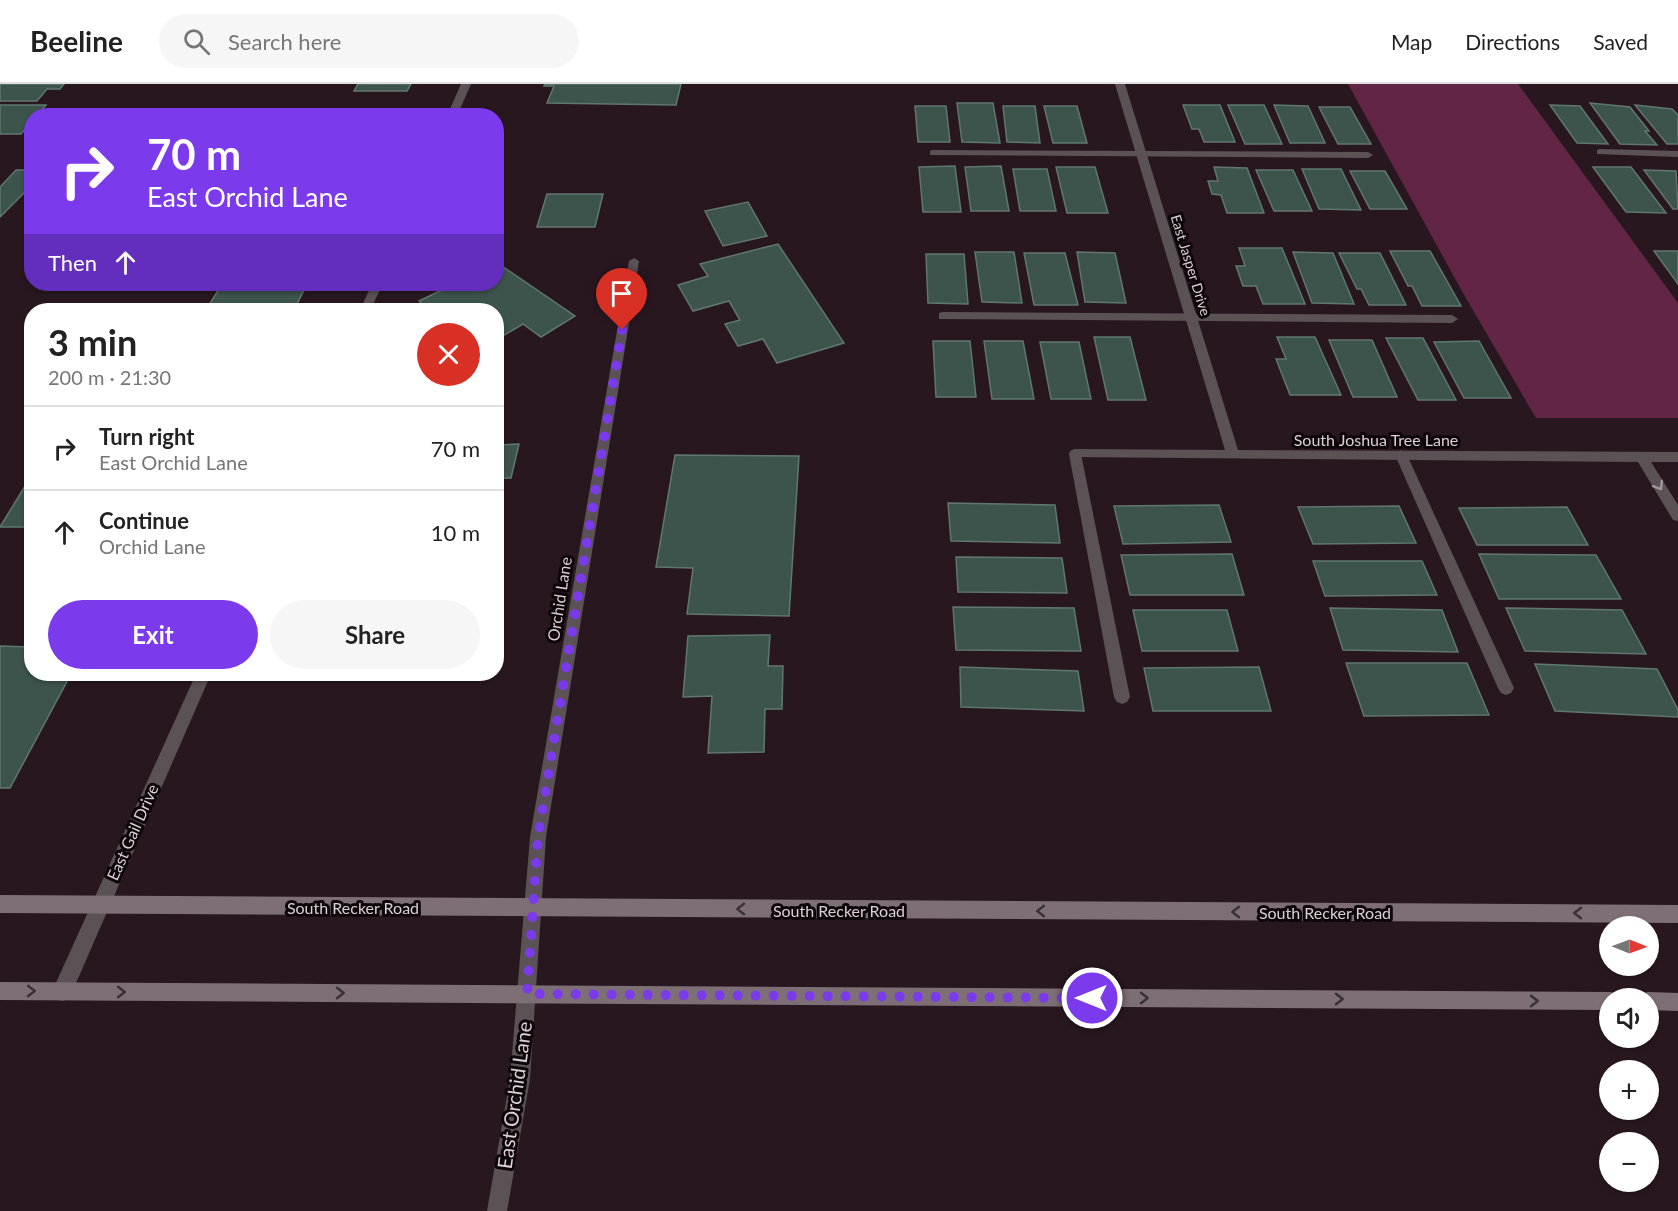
<!DOCTYPE html>
<meta charset="utf-8">
<style>
body{margin:0;font-family:Lato,sans-serif;background:#f6f6f6;color:#222;height:100vh;display:flex;flex-direction:column;font-size:22px;white-space:nowrap}
*{box-sizing:border-box;margin:0}
p{font-size:20px;color:#767676}
.icon{flex:none;width:33px;height:33px;fill:none;stroke:currentColor;stroke-width:2;stroke-linecap:round;stroke-linejoin:round}
.map{position:relative;flex:1;overflow:hidden}
.side{position:absolute;left:24px;top:219px;width:480px;height:378px;display:flex;flex-direction:column;background:#fff;border-radius:24px;box-shadow:0 2px 4px #0004}
.side>*{flex:none}
.guide{position:absolute;left:24px;top:24px;width:480px;height:183px;border-radius:24px;box-shadow:0 2px 4px #0004;background:#7c3aed;color:#fff;overflow:hidden}
.needle{width:39px;rotate:91deg}
.fabs{position:absolute;left:1599px;top:832px;display:grid;gap:12px}
.fabs a{display:grid;place-items:center;width:60px;height:60px;border-radius:50%;background:#fff;box-shadow:0 2px 4px #0004;font-size:30px}
.pin{position:absolute;display:grid;place-items:center;width:51px;height:51px;color:#fff;margin:-62px -26px;border-radius:50% 50% 50% 0;rotate:-45deg;box-shadow:0 0 6px #0007}
.pin .icon{rotate:45deg}
.me{position:absolute;width:66px;margin:-33px;rotate:270deg;stroke-linejoin:round;filter:drop-shadow(0 0 4px #0008)}
.turn{display:flex;align-items:center;gap:21px;height:126px;padding:0 24px;font-size:27px}
.turn .icon{width:78px;height:78px;stroke-width:2.5}
.turn b{display:block;font-size:42px;line-height:51px}
.then{display:flex;align-items:center;height:57px;padding:0 24px;background:#0003;gap:12px;font-size:22px}
.round{display:grid;place-items:center;flex:none;width:63px;height:63px;border-radius:32px;background:#f6f6f6}
.head{display:flex;align-items:center;justify-content:space-between;height:102px;padding:0 24px}
h1{font-size:36px;font-weight:700;line-height:45px}
.button{display:flex;gap:12px;margin-top:auto;padding:12px 24px}
.button a{flex:1;height:69px;border-radius:36px;background:#7c3aed;color:#fff;font-size:24px;font-weight:700;line-height:69px;text-align:center}
.button a+a{background:#f6f6f6;color:#222}
ul{padding:0;list-style:none}
li{display:flex;align-items:center;gap:18px;height:84px;padding:0 24px;border-top:2px solid #e0e0e0}
li div{flex:1}
li b{display:block;font-size:22px}
li em{font-style:normal}
header{display:flex;align-items:center;gap:36px;box-sizing:border-box;height:84px;padding:0 30px;background:#fff;border-bottom:2px solid #e0e0e0}
header strong{font-size:28px}
nav{display:flex;gap:33px;margin-inline-start:auto;font-size:21px}
.search{width:420px;height:54px;background:#f6f6f6;display:flex;align-items:center;gap:15px;box-sizing:border-box;padding:0 21px;border-radius:33px;color:#767676;font-size:22px}
.map>svg:first-child{display:block}
.green{fill:#622546}
.building{fill:#3d544c;stroke:#5f776f;stroke-width:1.5}
.lines{fill:none;stroke-linecap:round;stroke-linejoin:round}
.lane{fill:#5b5256;fill-rule:evenodd}
.street{fill:#5b5256;fill-rule:evenodd}
.secondary{fill:#7e6f76;fill-rule:evenodd}
.oneway{stroke:#a2979c}
.oneway2{stroke:#3a3035}
.route{stroke:#7c3aed;stroke-width:10;stroke-dasharray:0 18}
.labels{text-anchor:middle;dominant-baseline:central;stroke-width:6;stroke-linejoin:round;paint-order:stroke}
.far-street-label{font-size:14px;fill:#dccfd5;stroke:#0d0609}
.street-label{font-size:16px;fill:#dccfd5;stroke:#0d0609}
.near-street-label{font-size:20px;fill:#dccfd5;stroke:#0d0609}
</style>
<header>
<strong>Beeline</strong>
<div class="search"><svg class="icon" aria-label="search" viewBox="0 0 24 24"><circle cx="10" cy="10" r="6"/><path d="M15 15l6 6"/></svg>Search here</div>
<nav><a>Map</a><a>Directions</a><a>Saved</a></nav>
</header>
<div class="map">
<svg width="1678" height="1127" viewBox="0 0 1678 1127">
<rect width="100%" height="100%" fill="#291720"/>
<path class="green" d="M1348,0H1518L1678,219V334H1536L1463,209Z"/>
<g class="building">
<path d="M0,0H64L60,5H47L37,17H0Z"/>
<path d="M358,0H411L407,7H354Z"/>
<path d="M545,0H681L676,21L547,19L554,2H544Z"/>
<path d="M957,19H993L1000,59L962,58Z"/>
<path d="M1590,19L1630,23L1649,47H1645L1657,61L1620,60Z"/>
<path d="M0,21H46L37,32H32V38L21,50H0Z"/>
<path d="M1183,21H1220L1235,58H1204L1199,45H1192Z"/>
<path d="M1228,21H1264L1282,60H1245Z"/>
<path d="M1274,21L1308,22L1325,59H1290Z"/>
<path d="M1550,21L1580,22L1608,60L1577,59Z"/>
<path d="M1635,21L1672,25L1678,31V60H1667Z"/>
<path d="M915,22H946L950,58H918Z"/>
<path d="M1003,22H1035L1040,59L1007,58Z"/>
<path d="M1044,22H1077L1087,59H1053Z"/>
<path d="M1319,23H1350L1371,60H1338Z"/>
<path d="M955,82L961,128H923L919,83Z"/>
<path d="M1001,82L1009,127H971L965,83Z"/>
<path d="M1056,83H1095L1108,129H1067Z"/>
<path d="M1214,83L1247,84L1264,129H1227L1221,111L1212,110L1208,97H1218Z"/>
<path d="M1593,83H1631L1666,129L1626,128Z"/>
<path d="M1013,85H1047L1056,127H1020Z"/>
<path d="M1302,85H1341L1361,126L1319,125Z"/>
<path d="M16,86H32V101L0,133V103Z"/>
<path d="M1256,86H1293L1312,127H1274Z"/>
<path d="M1644,86L1676,87L1678,125H1673Z"/>
<path d="M1350,87H1385L1407,125H1370Z"/>
<path d="M547,110H603L595,143H537Z"/>
<path d="M748,118L767,152L723,162L705,127Z"/>
<path d="M778,160L844,259L777,279L763,255L738,262L725,240L740,236L729,217L693,227L678,201L708,192L700,180Z"/>
<path d="M1239,164H1282L1305,220H1263L1256,202H1243L1236,182H1245Z"/>
<path d="M1390,167H1430L1461,222H1422L1412,202H1408Z"/>
<path d="M1654,167H1678V200Z"/>
<path d="M975,168H1014L1022,219L982,218Z"/>
<path d="M1077,168L1115,169L1126,219L1085,218Z"/>
<path d="M1293,168L1333,169L1354,220L1312,219Z"/>
<path d="M1024,169H1065L1078,221H1034Z"/>
<path d="M1339,169H1380L1406,221H1369L1361,205H1357Z"/>
<path d="M926,170H964L968,220L928,219Z"/>
<path d="M496,178L575,232L541,253L523,240L496,256V226H430L419,217L454,200H496Z"/>
<path d="M222,200H307L294,226H206Z"/>
<path d="M1094,253H1130L1146,316H1108Z"/>
<path d="M1277,253H1315L1341,311H1290L1276,275H1286Z"/>
<path d="M1386,254H1423L1456,316H1418Z"/>
<path d="M1329,256H1372L1397,313H1353Z"/>
<path d="M933,257H970L976,313H936Z"/>
<path d="M984,257H1023L1034,315H992Z"/>
<path d="M1479,257L1511,314H1464L1434,258Z"/>
<path d="M1040,258H1079L1091,315H1051Z"/>
<path d="M519,360L511,394H496V361Z"/>
<path d="M675,371L799,372L789,532L687,530L693,484L656,483Z"/>
<path d="M25,402H32V443H0Z"/>
<path d="M948,419L1055,421L1060,459L951,457Z"/>
<path d="M1219,421L1231,458L1123,460L1114,422Z"/>
<path d="M1399,422L1416,459L1313,460L1298,423Z"/>
<path d="M1567,423L1588,461H1477L1459,424Z"/>
<path d="M1232,470L1244,511H1130L1121,471Z"/>
<path d="M1479,470L1596,471L1621,515H1499Z"/>
<path d="M956,473L1062,474L1067,509L958,508Z"/>
<path d="M1313,477H1422L1437,511L1325,512Z"/>
<path d="M953,523L1074,524L1081,567L956,566Z"/>
<path d="M1330,524L1442,526L1458,568L1343,566Z"/>
<path d="M1506,524L1622,526L1646,570L1525,567Z"/>
<path d="M1133,526H1227L1238,567H1142Z"/>
<path d="M770,551L768,582H783L782,625H765L764,668L708,669L712,612L683,613L688,552Z"/>
<path d="M32,561V590H71L10,704H0V562L30,563Z"/>
<path d="M1346,579H1467L1489,631L1364,632Z"/>
<path d="M1535,580L1657,585L1678,626V633L1555,627Z"/>
<path d="M960,583L1078,587L1084,627L961,623Z"/>
<path d="M1259,583L1271,627H1153L1144,584Z"/>
</g>
<g class="lines">
<g class="lane">
<path d="M1600,65L1678,67V73L1597,70V66Z"/>
<path d="M933,66L1368,68L1373,71L1368,74L930,71V67Z"/>
<path d="M943,228L1452,231L1458,235L1452,239L939,235V229Z"/>
<path d="M1075,365L1081,370L1130,613L1127,618L1122,620L1117,618L1114,613L1069,370Z"/>
<path d="M1401,366L1407,371L1514,604L1511,609L1506,611L1501,609L1498,604L1395,371Z"/>
</g>
<g class="street">
<path d="M461,0H471L457,32H447Z"/>
<path d="M1115,0H1125L1238,366L1678,368V378H1651L1678,421V437L1673,436L1638,378L1070,373L1069,370L1070,367L1075,365L1225,366Z"/>
<path d="M634,174L639,177L546,753L530,995L507,1127H487L510,995L530,753L629,177Z"/>
<path d="M372,200H383L370,226H360Z"/>
<path d="M196,590H211L69,915L62,917L55,915L53,908L55,901Z"/>
</g>
<g class="secondary">
<path d="M0,811L1678,821V839L0,829Z"/>
<path d="M0,898L1610,908L1617,910L1619,915H1610V926L0,916Z"/>
<path d="M1648,908L1678,909V927L1648,926V915H1639L1641,910Z"/>
</g>
</g>
<defs><path id="oneway-chevron" d="M-2-3.5L2.5 0L-2 3.5" fill="none" stroke-width="1.6" stroke-linecap="round" stroke-linejoin="round" transform="scale(1.5)"/></defs>
<use class="oneway" href="#oneway-chevron" transform="translate(1659 402) rotate(58)"/>
<g class="oneway2">
<use href="#oneway-chevron" transform="translate(741 825) rotate(-180)"/>
<use href="#oneway-chevron" transform="translate(1041 827) rotate(-180)"/>
<use href="#oneway-chevron" transform="translate(1236 828) rotate(-180)"/>
<use href="#oneway-chevron" transform="translate(1578 829) rotate(-180)"/>
<use href="#oneway-chevron" transform="translate(31 907)"/>
<use href="#oneway-chevron" transform="translate(121 908)"/>
<use href="#oneway-chevron" transform="translate(340 909)"/>
<use href="#oneway-chevron" transform="translate(1144 914)"/>
<use href="#oneway-chevron" transform="translate(1339 915)"/>
<use href="#oneway-chevron" transform="translate(1534 917)"/>
</g>
<g class="lines">
<path class="route" d="M622,246L538,753L527,910L1092,914"/>
</g>
<g class="labels">
<g class="far-street-label">
<text transform="translate(1191 181) rotate(73)">East Jasper Drive</text>
</g>
<g class="street-label">
<text x="1376" y="355">South Joshua Tree Lane</text>
<text transform="translate(559 515) rotate(-81)">Orchid Lane</text>
<text transform="translate(132 748) rotate(-66)">East Gail Drive</text>
<text x="353" y="823">South Recker Road</text>
<text x="839" y="826">South Recker Road</text>
<text x="1325" y="828">South Recker Road</text>
</g>
<g class="near-street-label">
<text transform="translate(514 1011) rotate(-82)">East Orchid Lane</text>
</g>
</g>
</svg>
<div class="fabs">
<a><svg class="needle" viewBox="-14 -14 28 28"><path d="M0-13l5 13h-10z" fill="#e53935"/><path d="M0 13l5-13h-10z" fill="#767676"/></svg></a>
<a><svg class="icon" aria-label="sound" viewBox="0 0 24 24"><path d="M4 9h4l5-4v14l-5-4H4zM17 9q2 3 0 6"/></svg></a>
<a>+</a>
<a>−</a>
</div>
<div class="pin" style="left:622px;top:246px;background:#d93025"><svg class="icon" aria-label="arrive" viewBox="0 0 24 24"><path d="M6 21V4h12l-3 4 3 4H6"/></svg></div>
<svg class="me" style="left:1092px;top:914px" viewBox="-20 -20 40 40"><circle r="17" fill="#7c3aed" stroke="#fff" stroke-width="3"/><path d="M0-11L8 9 0 5-8 9z" fill="#fff"/></svg>
<div class="guide">
<div class="turn"><svg class="icon" aria-label="right" viewBox="0 0 24 24"><path d="M7 20v-9h11M14 6l5 5-5 5"/></svg><div><b>70 m</b>East Orchid Lane</div></div>
<div class="then">Then<svg class="icon" aria-label="ahead" viewBox="0 0 24 24"><path d="M12 20V5M6 11l6-6 6 6"/></svg></div>
</div>
<section class="side">
<div class="head"><div><h1>3 min</h1><p>200 m · 21:30</p></div><a class="round" style="background:#d93025;color:#fff"><svg class="icon" aria-label="close" viewBox="0 0 24 24"><path d="M6 6l12 12M18 6L6 18"/></svg></a></div>
<ul>
<li><svg class="icon" aria-label="right" viewBox="0 0 24 24"><path d="M7 20v-9h11M14 6l5 5-5 5"/></svg><div><b>Turn right</b><p>East Orchid Lane</p></div><em>70 m</em></li>
<li><svg class="icon" aria-label="ahead" viewBox="0 0 24 24"><path d="M12 20V5M6 11l6-6 6 6"/></svg><div><b>Continue</b><p>Orchid Lane</p></div><em>10 m</em></li>
</ul>
<div class="button"><a>Exit</a><a>Share</a></div>
</section>
</div>
